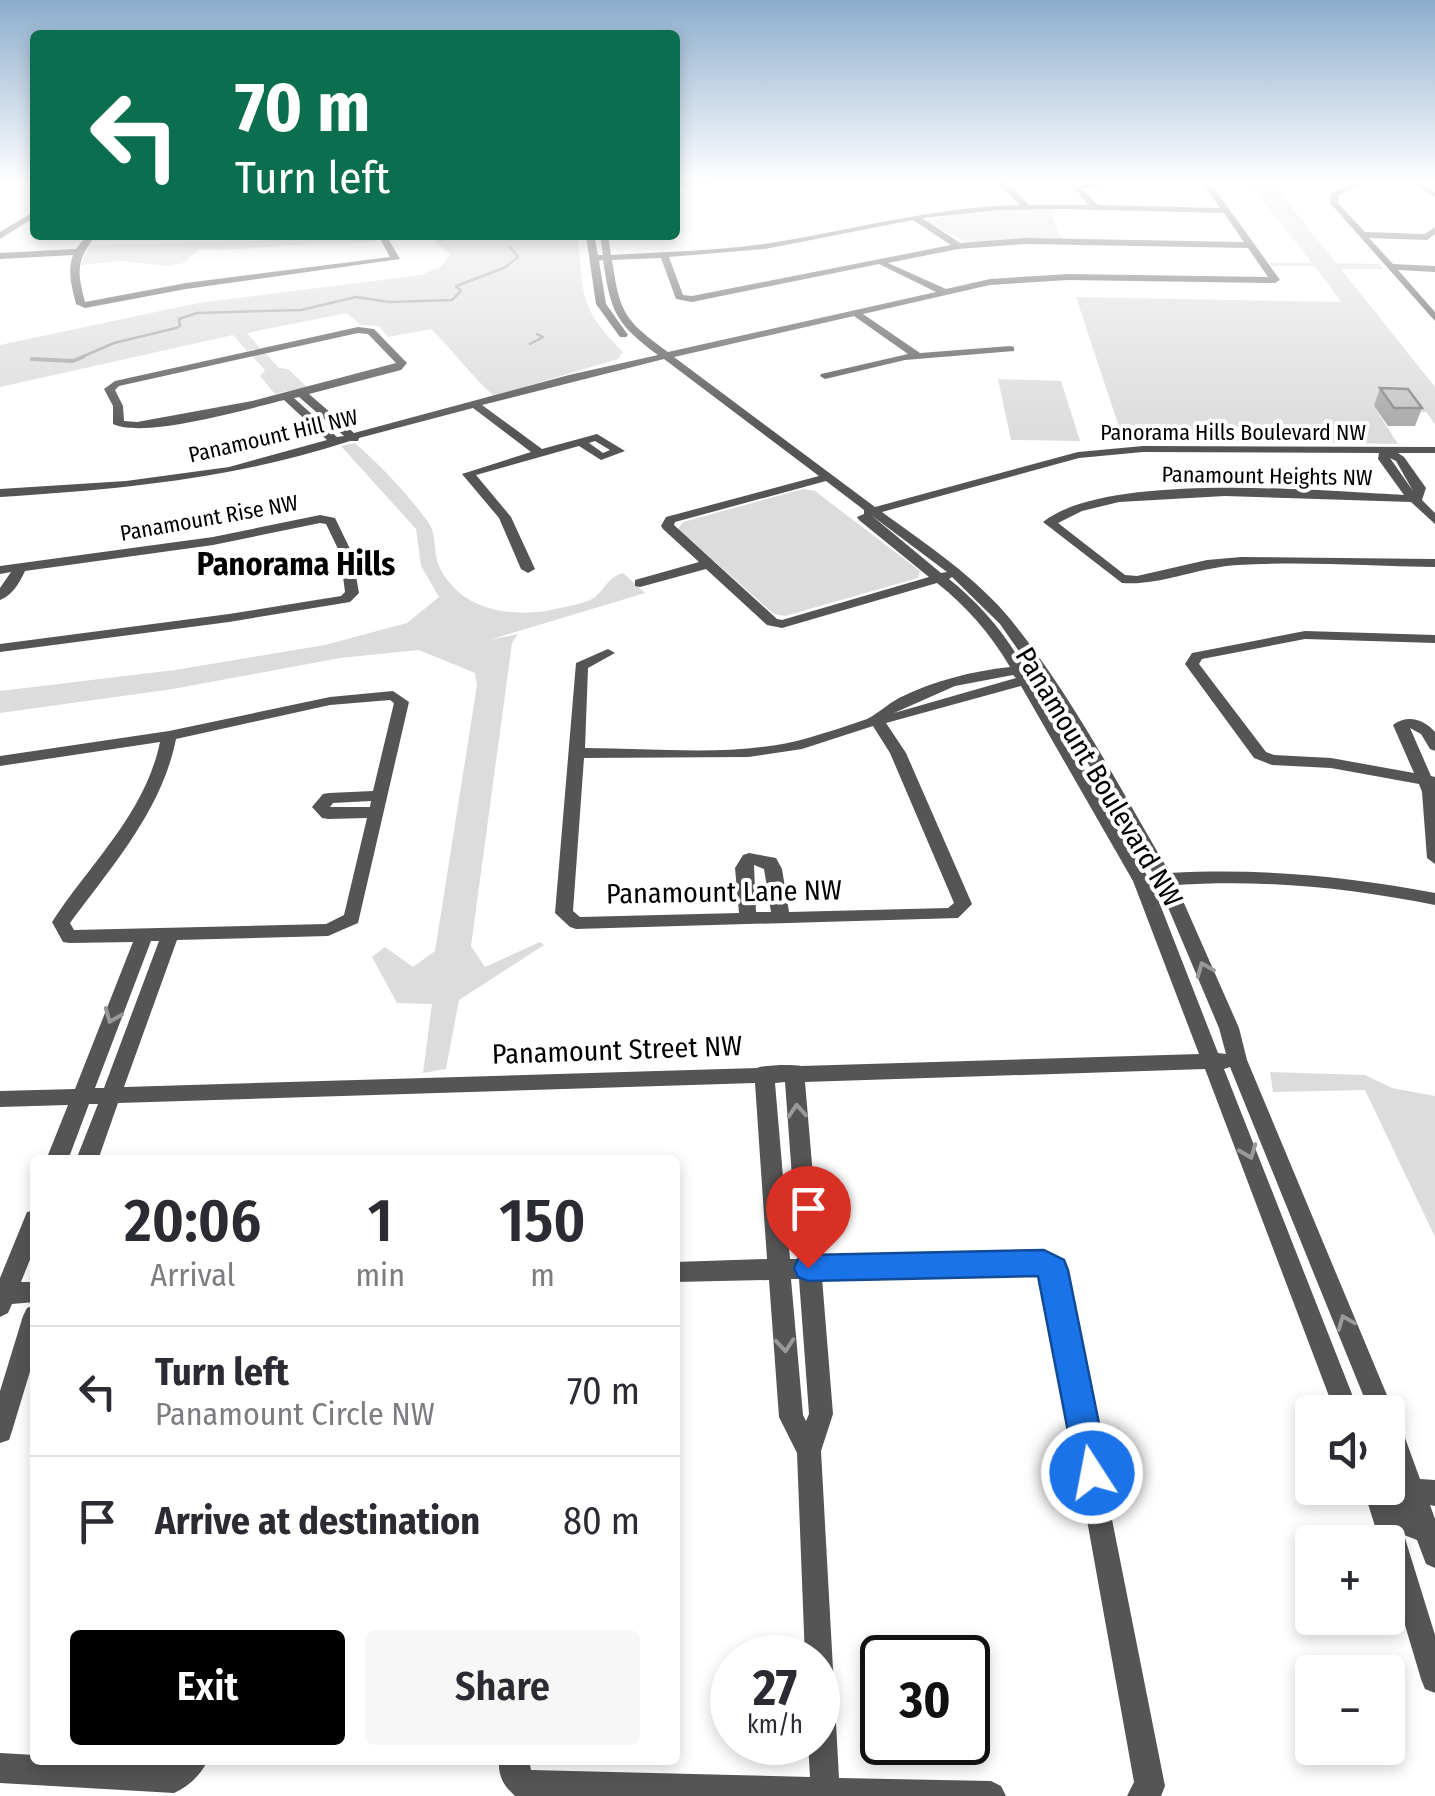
<!DOCTYPE html>
<meta charset="utf-8">
<style>
body{margin:0;font-family:"Fira Sans Condensed",sans-serif;background:#f7f7f7;color:#2b2b33;height:100vh;display:flex;flex-direction:column;font-size:38px;white-space:nowrap}
*{box-sizing:border-box;margin:0}
p{font-size:32px;color:#7c7c81}
.icon{flex:none;width:55px;height:55px;fill:none;stroke:currentColor;stroke-width:2;stroke-linecap:round;stroke-linejoin:round}
.map{position:relative;flex:1;overflow:hidden}
.drawer{position:absolute;left:30px;top:1155px;width:650px;height:610px;display:flex;flex-direction:column;background:#fff;border-radius:10px;box-shadow:0 5px 15px #0003}
.drawer>*{flex:none}
.hud{position:absolute;left:30px;top:30px;width:650px;height:210px;border-radius:10px;box-shadow:0 5px 15px #0003;background:#0b6e4f;color:#fff;overflow:hidden}
.controls{position:absolute;left:1295px;top:1395px;display:grid;gap:20px}
.controls a{display:grid;place-items:center;width:110px;height:110px;border-radius:10px;background:#fff;box-shadow:0 5px 15px #0003;font-size:50px}
.speed{position:absolute;left:710px;top:1635px;display:flex;gap:20px;font-size:50px;font-weight:700;text-align:center}
.speed>*{display:grid;place-content:center;width:130px;height:130px;border-radius:50%;background:#fff;box-shadow:0 5px 15px #0003;line-height:1}
.speed small{font-size:25px;font-weight:400}
.speed .limit{border:5px solid #111;border-radius:15px;background:#fff;color:#111}
.pin{position:absolute;display:grid;place-items:center;width:85px;height:85px;color:#fff;margin:-102px -42px;border-radius:50% 50% 50% 0;rotate:-45deg;box-shadow:0 0 10px #0007}
.pin .icon{rotate:45deg}
.me{position:absolute;width:110px;margin:-55px;rotate:349deg;stroke-linejoin:round;filter:drop-shadow(0 0 8px #0008)}
.turn{display:flex;align-items:center;gap:35px;height:210px;padding:0 40px;font-size:45px}
.turn .icon{width:130px;height:130px;stroke-width:2.5}
.turn b{display:block;font-size:70px;line-height:85px}
.eta{display:flex;justify-content:space-evenly;align-items:center;height:170px;text-align:center}
.eta b{font-size:60px;font-weight:600;line-height:70px}
.primary-button{display:flex;gap:20px;margin-top:auto;padding:20px 40px}
.primary-button a{flex:1;height:115px;border-radius:10px;background:#000;color:#fff;font-size:40px;font-weight:600;line-height:115px;text-align:center}
.primary-button a+a{background:#f7f7f7;color:#2b2b33}
ul{padding:0;list-style:none}
li{display:flex;align-items:center;gap:30px;height:130px;padding:0 40px;border-top:2px solid #e1e1e2}
li div{flex:1}
li b{display:block;font-size:38px}
li em{font-style:normal}
.map>svg:first-child{display:block}
.green{fill:#dcdcdc}
.lines{fill:none;stroke-linecap:round;stroke-linejoin:round}
.stream-far1{stroke:#a3a3a3;stroke-width:2.5}
.stream{stroke:#a3a3a3;stroke-width:4}
.major-casing{stroke:#dbdbdb;stroke-width:4}
.minor{fill:#555;fill-rule:evenodd}
.major{fill:#000;fill-rule:evenodd}
.wall{fill:#a9a9a9}
.building{fill:#c4c4c4;stroke:#898989;stroke-width:2.5}
.oneway{stroke:#999}
.route{fill:#1a73e8;stroke:#114b97;stroke-width:2.5}
.labels{text-anchor:middle;dominant-baseline:central;stroke-width:8;stroke-linejoin:round;paint-order:stroke}
.far-street-label{font-size:22px;fill:#000;stroke:#fff}
.street-label{font-size:28px;fill:#000;stroke:#fff}
.far-district-label{font-size:32px;font-weight:bold;fill:#000;stroke:#fff}
</style>
<div class="map">
<svg width="1435" height="1796" viewBox="0 0 1435 1796">
<rect width="100%" height="100%" fill="#fff"/>
<g class="green">
<path d="M1247,181H1271L1336,263L1379,264L1383,269H1341L1435,387V424L1426,412L1408,414L1402,406L1373,405L1398,444L1123,439L1076,297L1341,302L1315,266H1272L1270,263H1312Z"/>
<path d="M1050,209L1059,235L1066,239L966,242L925,221L974,212Z"/>
<path d="M427,235H577C586,296 575,303 623,352L618,359L494,396C470,375 454,351 431,329L388,337L379,326L361,325L347,313L247,333L260,348L247,351L233,335L0,387V345L198,303L421,275L442,266L450,254Z"/>
<path d="M376,238V242C344,245 312,243 279,246C251,248 227,251 199,249L184,263L169,266L122,261L81,265L90,245Z"/>
<path d="M265,353L279,368L288,369L307,387L275,394L260,376L265,370L252,356Z"/>
<path d="M998,379L1061,381L1080,441L1011,440Z"/>
<path d="M355,443C381,466 407,493 428,522C437,534 433,552 439,566C459,609 507,618 551,610C563,607 586,604 595,597C607,587 607,578 623,573L645,593L489,640L518,634L512,643L471,946L485,967L540,942L544,945L459,1000L446,1069L423,1073L432,1004L397,1003L372,957L385,947L413,967L435,951L477,685L475,673L419,650L340,658L173,689L0,713V691L175,670L325,645L407,623L439,597L421,566L416,529L341,446Z"/>
<path d="M803,489L815,491L920,571L918,578L785,616L774,614L678,529L683,522Z"/>
<path d="M1270,1072L1365,1075L1392,1088L1435,1096V1237L1365,1090L1273,1092Z"/>
</g>
<g class="lines">
<g class="stream-far1">
<path d="M530,344L543,337L537,334"/>
<path d="M32,359H38"/>
<path d="M77,359L114,343L176,328L180,326L179,319L197,313L301,310L356,297L389,302L452,300L461,291L456,286L504,268L518,257L510,247"/>
</g>
<path class="stream" d="M32,359L73,361L83,357"/>
<g class="major-casing">
<g id="major">
<path d="M675,181H735L675,186Z"/>
<path d="M993,181H1005L1006,183L1001,186Z"/>
</g>
</g>
<g class="minor">
<path d="M996,181H1005L1029,205H1088L1073,186L1123,181L1082,189L1098,205L1220,208L1201,181H1209L1280,280L1275,283L1068,280L990,285L863,314L920,353L1010,346L1014,347V351L905,360L825,379L820,376L821,374L908,354L854,316L674,357L875,507L1078,452L1143,446L1435,447V453H1398L1404,457L1426,488L1422,500L1435,513V524L1411,502L1225,496L1119,502L1082,511L1058,523L1125,575L1137,576L1207,560L1241,557L1435,559V567C1370,566 1303,561 1238,565C1199,567 1160,586 1122,583L1043,522C1107,471 1320,491 1404,495L1378,459L1379,453L1143,452L1079,458L882,512C927,545 976,577 1011,620C1073,697 1120,789 1170,873C1260,868 1347,876 1435,893V905C1349,888 1263,879 1176,885L1239,1028L1247,1060L1394,1412L1393,1415L1397,1416L1420,1479L1435,1480V1506L1430,1505L1435,1519V1568L1426,1564L1417,1540L1404,1535L1435,1635V1693L1425,1689L1421,1679L1388,1568V1542H1380L1363,1488H1388V1485L1391,1494L1398,1488L1388,1458V1412H1370L1230,1067L1224,1069L1359,1412H1335L1205,1069L805,1082L820,1258L1044,1252L1061,1263L1165,1786L1161,1796H1127L1134,1782L1043,1275L1039,1272L822,1278L833,1414L821,1451L839,1778L991,1781L1001,1786L1006,1796H515C503,1785 498,1776 499,1760H529L531,1770L810,1777L808,1742H818V1658H805L797,1453L779,1417L769,1280L675,1282V1262L767,1259L755,1083L118,1103L98,1160H76L98,1104H89L68,1160H46L68,1105L0,1107V1091L75,1089L133,942L69,943L63,942L52,922C91,862 145,814 160,742L0,766V756L169,731L330,697L393,691L409,702L358,923L328,936L177,940L124,1087L757,1068C763,1065 794,1064 801,1066L1199,1054L1133,881L1021,686L886,723L906,753L972,904L958,918L576,929L570,927L555,913L576,663L608,649L615,653L588,668L585,748C658,748 737,758 808,738C827,732 848,726 867,719C877,714 888,704 899,698C933,681 972,671 1010,667C990,633 967,607 937,583L782,628L767,625L706,569L640,587L635,586V580L699,562L663,529L661,526L666,517L819,476L664,359L482,405L542,449L597,434L625,451L601,460L579,446L476,475L511,517L535,569L528,573L521,569L499,518L462,474L531,452L473,408L359,438L358,441H350C233,479 123,489 0,497V489L126,481L229,467L327,440L284,400C248,409 143,439 113,424V406L104,389L115,381L358,327L374,329L407,363L401,370L309,394L354,433L569,375L658,355C615,323 611,312 603,260L599,261L606,304L628,335L626,337H620L596,304L586,235H594L598,255H603L600,235H608L611,255C662,252 713,251 764,244C850,231 932,207 1020,205ZM1065,209L1224,213L1244,242L1026,238L960,243L922,218L1000,210ZM913,220L951,245L692,296L683,295L669,257L765,249ZM1026,244L1248,248L1268,277L1068,274L990,279L946,289L888,263L958,249ZM661,258L676,299L692,302L879,264L936,292L668,352C624,320 620,313 612,260ZM358,333L368,334L396,363L252,401L137,422L124,421L123,406L115,390L119,386ZM299,397L344,436L337,437L294,398ZM595,441L610,450L603,453L589,443ZM1390,458L1396,461L1413,491ZM826,481L864,510V514L857,517L859,520L929,577L782,620L777,619L674,525L675,522ZM871,515L947,572L941,573ZM952,577L1000,624L1030,667H1024C1004,632 980,604 949,579ZM1013,675L1016,678L894,713L955,686ZM1039,680L1154,875L1149,879L1033,682ZM390,700L394,703L373,791L329,793L323,794L312,807L322,818L328,819L367,818L344,915L326,924L74,930L70,923C112,866 162,810 176,739L330,705ZM873,726L890,753L954,903L948,908L789,912L782,869L776,858L749,853L743,855L735,868L739,913L580,917L573,911L584,758L748,757L802,749ZM371,801L370,807H330L333,803ZM754,865L764,869L771,912H756ZM1152,884L1159,886L1219,1028L1226,1054L1218,1053ZM151,941H159L104,1088H95ZM785,1082L798,1259H790L775,1083ZM791,1279H799L809,1414L806,1421L803,1415Z"/>
<path d="M1356,181H1367L1338,196V203L1365,232L1425,234L1435,227V234L1427,240L1369,238L1393,264L1435,266V272L1398,270L1435,312V321L1330,203L1331,193Z"/>
<path d="M1407,181H1417L1435,192V197Z"/>
<path d="M35,211V217L0,239V232Z"/>
<path d="M87,235H96C76,261 77,271 85,302L186,283L390,257L378,235H386L400,259L186,289L85,308L76,304C72,287 67,272 73,255L0,259V253L76,249Z"/>
<path d="M320,515L335,518L352,553L359,593L350,602L229,622L0,652V644L229,614L341,596L345,592L340,553L326,524L320,523L213,545L25,571C20,582 12,596 0,600V588L11,572L0,574V566L213,537Z"/>
<path d="M1305,631L1435,635V643L1305,639L1202,659L1199,664L1266,752L1274,755L1331,758L1414,773L1393,725C1407,714 1424,719 1435,732V751L1430,749L1421,734L1410,728L1431,776L1435,777V864L1427,858L1422,792L1419,784L1331,768L1272,765L1254,758L1185,664L1192,653Z"/>
<path d="M35,1210V1247L21,1282H35V1302L12,1304L8,1313L0,1317V1278L27,1212Z"/>
<path d="M35,1305V1355L12,1431L9,1440L0,1443V1391L23,1316L27,1308Z"/>
<path d="M0,1753L35,1755V1760L169,1763L172,1760H208C201,1775 189,1786 174,1793L0,1783Z"/>
</g>
<use href="#major" class="major"/>
</g>
<path class="wall" d="M1380,388L1422,408L1415,426H1388L1374,406Z"/>
<path class="building" d="M1380,388L1408,389L1422,408H1394Z"/>
<defs><path id="oneway-chevron" d="M-2-3.5L2.5 0L-2 3.5" fill="none" stroke-width="1.6" stroke-linecap="round" stroke-linejoin="round" transform="scale(2.5)"/></defs>
<g class="oneway">
<use href="#oneway-chevron" transform="translate(1204 969) rotate(-112)"/>
<use href="#oneway-chevron" transform="translate(112 1016) rotate(112)"/>
<use href="#oneway-chevron" transform="translate(797 1111) rotate(-94)"/>
<use href="#oneway-chevron" transform="translate(1249 1152) rotate(69)"/>
<use href="#oneway-chevron" transform="translate(1345 1322) rotate(-112)"/>
<use href="#oneway-chevron" transform="translate(785 1345) rotate(85)"/>
</g>
<linearGradient id="sky" x2="0" y2="1"><stop stop-color="#8cadcc"/><stop offset="0.42" stop-color="#fff"/><stop offset="1" stop-color="#fff" stop-opacity="0"/></linearGradient>
<rect width="1435" height="433" fill="url(#sky)"/>
<path class="route" d="M1044,1250L1064,1260L1068,1270L1109,1473L1104,1485L1092,1490L1081,1485L1076,1473L1038,1276L808,1281L798,1277L794,1268L798,1259L808,1255Z"/>
<g class="labels">
<g class="far-street-label">
<text x="1233" y="432">Panorama Hills Boulevard NW</text>
<text transform="translate(273 436) rotate(-13)">Panamount Hill NW</text>
<text transform="translate(1267 476) rotate(1)">Panamount Heights NW</text>
<text transform="translate(209 518) rotate(-10)">Panamount Rise NW</text>
</g>
<g class="street-label">
<text transform="translate(1099 777) rotate(59)">Panamount Boulevard NW</text>
<text transform="translate(724 892) rotate(-1)">Panamount Lane NW</text>
<text transform="translate(617 1050) rotate(-2)">Panamount Street NW</text>
</g>
<g class="far-district-label">
<text x="296" y="564">Panorama Hills</text>
</g>
</g>
</svg>
<div class="controls">
<a><svg class="icon" aria-label="sound" viewBox="0 0 24 24"><path d="M4 9h4l5-4v14l-5-4H4zM17 9q2 3 0 6"/></svg></a>
<a>+</a>
<a>−</a>
</div>
<div class="speed"><div>27<small>km/h</small></div><div class="limit">30</div></div>
<div class="pin" style="left:808px;top:1268px;background:#d93025"><svg class="icon" aria-label="arrive" viewBox="0 0 24 24"><path d="M6 21V4h12l-3 4 3 4H6"/></svg></div>
<svg class="me" style="left:1092px;top:1473px" viewBox="-20 -20 40 40"><circle r="17" fill="#1a73e8" stroke="#fff" stroke-width="3"/><path d="M0-11L8 9 0 5-8 9z" fill="#fff"/></svg>
<div class="hud">
<div class="turn"><svg class="icon" aria-label="left" viewBox="0 0 24 24"><path d="M17 20v-9H6M10 6l-5 5 5 5"/></svg><div><b>70 m</b>Turn left</div></div>
</div>
<section class="drawer">
<div class="eta">
<div><b>20:06</b><p>Arrival</p></div>
<div><b>1</b><p>min</p></div>
<div><b>150</b><p>m</p></div>
</div>
<ul>
<li><svg class="icon" aria-label="left" viewBox="0 0 24 24"><path d="M17 20v-9H6M10 6l-5 5 5 5"/></svg><div><b>Turn left</b><p>Panamount Circle NW</p></div><em>70 m</em></li>
<li><svg class="icon" aria-label="arrive" viewBox="0 0 24 24"><path d="M6 21V4h12l-3 4 3 4H6"/></svg><div><b>Arrive at destination</b></div><em>80 m</em></li>
</ul>
<div class="primary-button"><a>Exit</a><a>Share</a></div>
</section>
</div>
